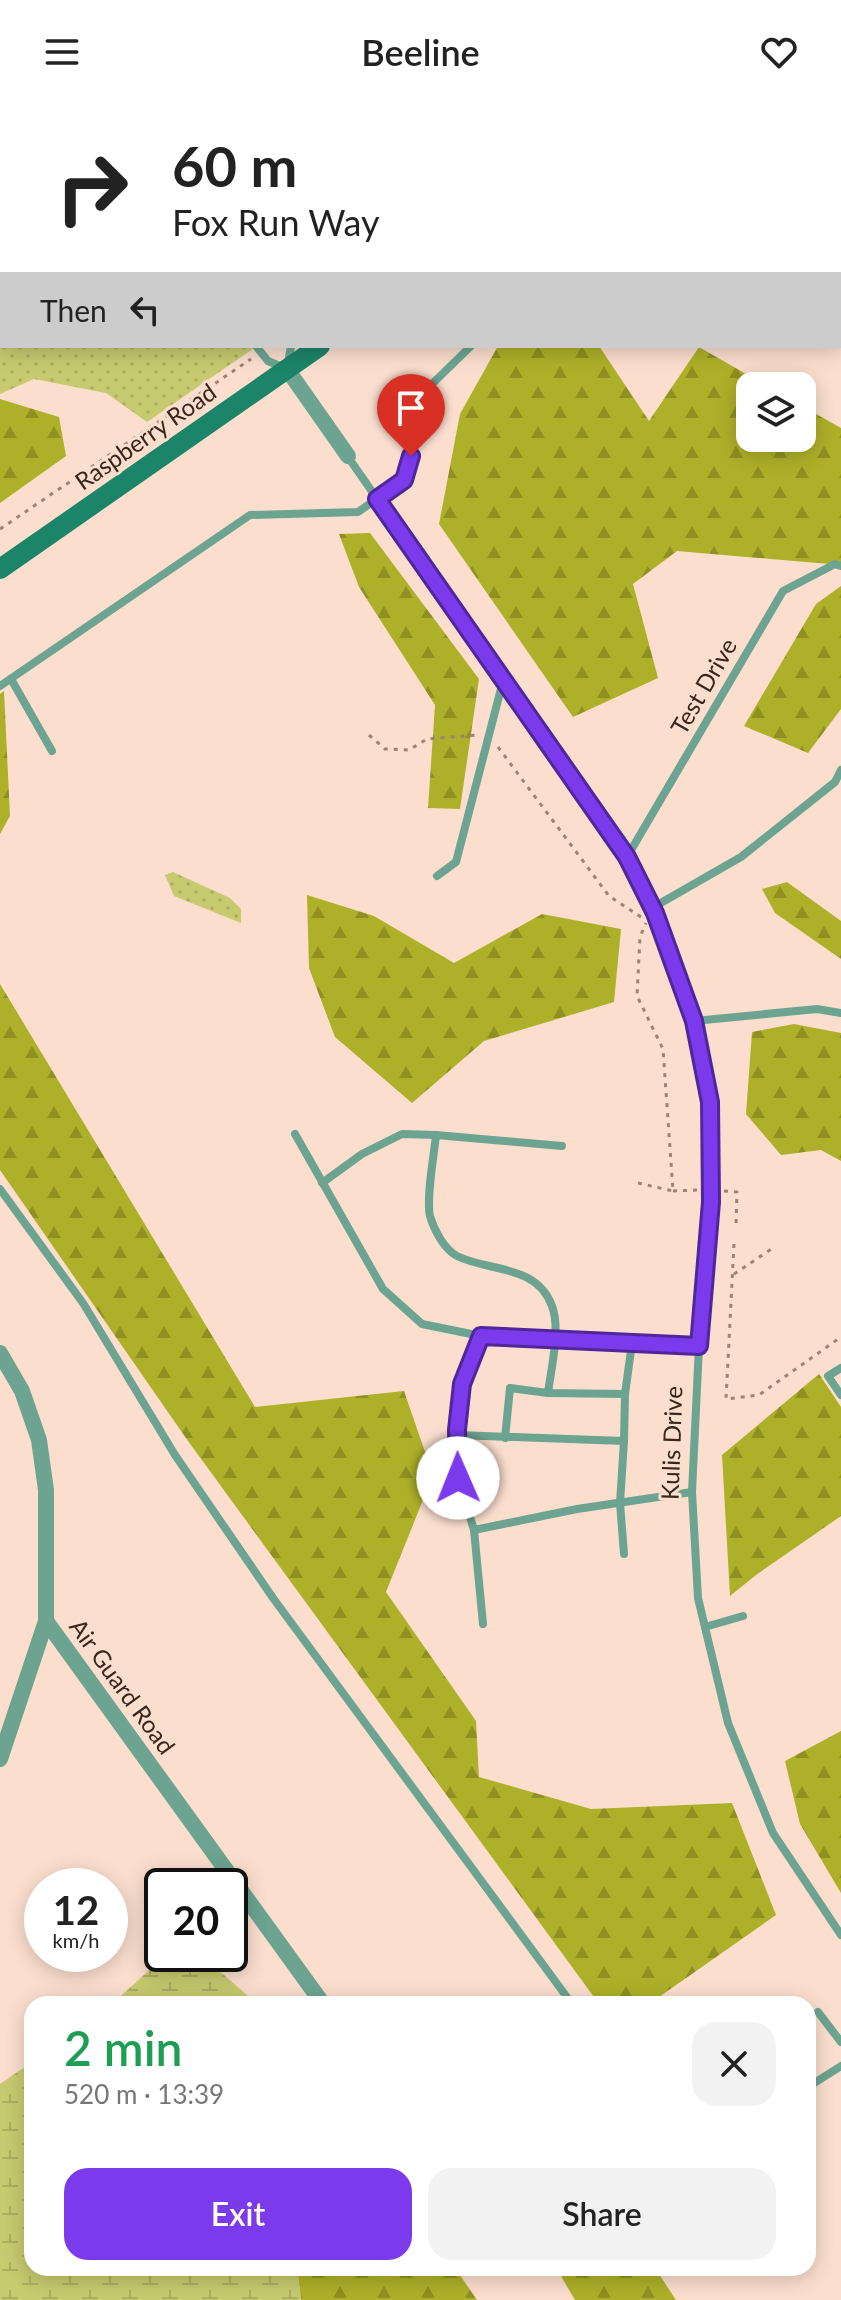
<!DOCTYPE html>
<meta charset="utf-8">
<style>
body{margin:0;font-family:Lato,sans-serif;background:#f2f2f2;color:#222;height:100vh;display:flex;flex-direction:column;font-size:30px;white-space:nowrap}
*{box-sizing:border-box;margin:0}
p{font-size:26px;color:#767676}
.icon{flex:none;width:44px;height:44px;fill:none;stroke:currentColor;stroke-width:2;stroke-linecap:round;stroke-linejoin:round}
.map{position:relative;flex:1;overflow:hidden}
.sheet{position:absolute;left:24px;top:1892px;width:792px;height:280px;display:flex;flex-direction:column;background:#fff;border-radius:24px;box-shadow:0 4px 20px #0003}
.sheet>*{flex:none}
.guide{position:absolute;left:0px;top:0px;width:842px;height:244px;box-shadow:0 4px 20px #0003;background:#fff;color:#222;overflow:hidden}
.buttons{position:absolute;left:736px;top:268px;display:grid;gap:16px}
.buttons a{display:grid;place-items:center;width:80px;height:80px;border-radius:16px;background:#fff;box-shadow:0 4px 20px #0003;font-size:40px}
.speed{position:absolute;left:24px;top:1764px;display:flex;gap:16px;font-size:40px;font-weight:700;text-align:center}
.speed>*{display:grid;place-content:center;width:104px;height:104px;border-radius:50%;background:#fff;box-shadow:0 4px 20px #0003;line-height:1}
.speed small{font-size:20px;font-weight:400}
.speed .limit{border:4px solid #111;border-radius:12px;background:#fff;color:#111}
.pin{position:absolute;display:grid;place-items:center;width:68px;height:68px;color:#fff;margin:-82px -34px;border-radius:50% 50% 50% 0;rotate:-45deg;box-shadow:0 0 8px #0007}
.pin .icon{rotate:45deg}
.me{position:absolute;width:88px;margin:-44px;rotate:359deg;stroke-linejoin:round;filter:drop-shadow(0 0 6px #0008)}
.turn{display:flex;align-items:center;gap:28px;height:168px;padding:0 40px;font-size:36px}
.turn .icon{width:104px;height:104px;stroke-width:2.5}
.turn b{display:block;font-size:56px;line-height:68px}
.then{display:flex;align-items:center;height:76px;padding:0 40px;background:#0003;gap:16px;font-size:30px}
.round{display:grid;place-items:center;flex:none;width:84px;height:84px;border-radius:24px;background:#f2f2f2}
.head{display:flex;align-items:center;justify-content:space-between;height:136px;padding:0 40px}
h1{font-size:48px;font-weight:600;line-height:60px;color:#1e9e55}
.cta{display:flex;gap:16px;margin-top:auto;padding:16px 40px}
.cta a{flex:1;height:92px;border-radius:24px;background:#7c3aed;color:#fff;font-size:32px;font-weight:600;line-height:92px;text-align:center}
.cta a+a{background:#f2f2f2;color:#222}
header{display:flex;justify-content:space-between;align-items:center;height:104px;padding:0 40px;background:#fff;font-size:36px;font-weight:600}
.map>svg:first-child{display:block}
.grass{fill:url(#grass-dots)}
.forest{fill:url(#forest-firs)}
.wetland{fill:url(#wetland-marsh)}
.lines{fill:none;stroke-linecap:round;stroke-linejoin:round}
.path{stroke:#9b8376;stroke-width:3;stroke-dasharray:4 6;stroke-linecap:butt}
.lane{stroke:#6ca491;stroke-width:8}
.street{stroke:#6ca491;stroke-width:16}
.secondary{stroke:#1c8469;stroke-width:20}
.route-casing{stroke:#51269a;stroke-width:20}
.route{stroke:#7c3aed;stroke-width:14}
.labels{text-anchor:middle;dominant-baseline:central;stroke-width:6;stroke-linejoin:round;paint-order:stroke}
.street-label{font-size:24px;fill:#38261c;stroke:#fbdece}
</style>
<header><svg class="icon" aria-label="menu" viewBox="0 0 24 24"><path d="M4 6h16M4 12h16M4 18h16"/></svg>Beeline<svg class="icon" aria-label="heart" viewBox="0 0 24 24"><path d="M12 20l-8-8c-3-5 5-10 8-4 3-6 11-1 8 4z"/></svg></header>
<div class="map">
<svg width="841" height="2196" viewBox="0 0 841 2196">
<defs>
<pattern id="grass-dots" width="8" height="8" patternUnits="userSpaceOnUse" patternTransform="scale(2)"><rect width="8" height="8" fill="#c7ca6f"/><path d="M2 2h.1M6 6h.1" fill="none" stroke="#acad60" stroke-width="1.8" stroke-linecap="round"/></pattern>
<pattern id="forest-firs" width="22" height="20" patternUnits="userSpaceOnUse" patternTransform="scale(2)"><rect width="22" height="20" fill="#aeb029"/><path d="M5 1l3.5 6h-7zM16 11l3.5 6h-7z" fill="#8f8f22"/></pattern>
<pattern id="wetland-marsh" width="20" height="14" patternUnits="userSpaceOnUse" patternTransform="scale(2)"><rect width="20" height="14" fill="#c7ca6f"/><path d="M1 5h8M5 5V1M11 12h8M15 12V8" fill="none" stroke="#acad60"/></pattern>
</defs>
<rect width="100%" height="100%" fill="#fbdece"/>
<g class="grass">
<path d="M0,0H229L2,2V242H257L147,318L106,289L34,275L0,290Z"/>
<path d="M173,768L230,794L241,805V819L174,792L165,771Z"/>
</g>
<g class="forest">
<path d="M245,0H552L244,2Z"/>
<path d="M498,242H599L649,317L699,243L767,282H750V334H802V302L841,324V461L677,447L633,480L658,574L573,613L439,420L460,310Z"/>
<path d="M0,295L59,313L66,352L0,399Z"/>
<path d="M370,429L479,575L460,705L428,704L435,601L359,483L339,430Z"/>
<path d="M841,482V605L808,649L744,622L816,500Z"/>
<path d="M4,587L10,712L0,730V590Z"/>
<path d="M787,778L841,817V855L775,809L762,785Z"/>
<path d="M307,791L374,812L454,859L542,810L621,825L614,898L484,937L412,999L335,933L309,864Z"/>
<path d="M0,880L255,1303L404,1287L433,1371L386,1488L476,1617L479,1673L591,1705L732,1699L776,1811L649,1900H599L188,1337L0,1066Z"/>
<path d="M794,920L841,929V1057L821,1046L781,1051L746,1010L752,928Z"/>
<path d="M819,1270L841,1303V1412L756,1471L730,1492L722,1351Z"/>
<path d="M841,1627V1789L800,1720L785,1657Z"/>
<path d="M297,2164H455L477,2196H301Z"/>
<path d="M562,2164H655L676,2196H575L562,2174Z"/>
</g>
<g class="wetland">
<path d="M167,1850H200L257,1900H112Z"/>
<path d="M32,1958V2164H297L301,2196H0V1980Z"/>
</g>
<g class="lines">
<g class="path">
<path d="M599,2L603,0"/>
<path d="M0,425L251,255"/>
<path d="M369,631L385,645L409,646L427,635L477,631"/>
<path d="M498,643L609,792L644,815"/>
<path d="M638,1079L673,1087L663,945L637,892L640,833L646,819"/>
<path d="M673,1087L697,1086"/>
<path d="M724,1087L737,1088L736,1121"/>
<path d="M734,1140L726,1295L759,1291L841,1233"/>
<path d="M734,1170L773,1144"/>
</g>
<g class="lane">
<path d="M840,27H841"/>
<path d="M0,104H2"/>
<path d="M0,172H2"/>
<path d="M0,238H2"/>
<path d="M256,242L268,257L287,265L291,242"/>
<path d="M348,353L627,753L655,809L694,917L710,998L711,1098L699,1242L692,1388L698,1494L728,1619L773,1729L841,1831"/>
<path d="M11,575L52,647"/>
<path d="M0,582L250,411L358,408L404,376L432,280L471,242"/>
<path d="M627,753L783,487L835,460L841,462"/>
<path d="M437,772L456,758L503,577"/>
<path d="M652,804L741,753L835,678L841,666"/>
<path d="M694,917L817,905L841,909"/>
<path d="M295,1030L383,1185L422,1220L481,1232L699,1242"/>
<path d="M322,1079L362,1050L402,1030L436,1031"/>
<path d="M0,1085L83,1199L175,1351L273,1494L572,1900"/>
<path d="M481,1232L462,1280L457,1326L458,1374L474,1426L577,1405L692,1388"/>
<path d="M841,1264L828,1272L841,1291"/>
<path d="M548,1289C551,1264 561,1226 552,1202C537,1160 489,1168 457,1152C444,1145 434,1126 430,1112C426,1094 434,1051 436,1031L562,1042"/>
<path d="M625,1290L632,1239"/>
<path d="M457,1331L624,1337L625,1290L548,1289L510,1284L505,1334"/>
<path d="M624,1337L620,1399L624,1450"/>
<path d="M474,1426L483,1520"/>
<path d="M705,1523L743,1512"/>
<path d="M818,1908L841,1938"/>
<path d="M808,1983L841,1962"/>
</g>
<g class="street">
<path d="M287,265L348,352"/>
<path d="M0,1249L22,1287L39,1336L46,1386V1517L323,1900"/>
<path d="M0,1655L46,1517"/>
</g>
<g class="secondary">
<path d="M663,2L665,0"/>
<path d="M0,465L320,242"/>
</g>
</g>
<g class="lines">
<g class="route-casing">
<path id="route" d="M411,352L404,376L377,395L627,753L655,809L694,917L710,998L711,1098L699,1242L481,1232L462,1280L457,1326L458,1374"/>
</g>
<use href="#route" class="route"/>
</g>
<g class="labels">
<g class="street-label">
<text transform="translate(145 332) rotate(-35)">Raspberry Road</text>
<text transform="translate(703 582) rotate(-60)">Test Drive</text>
<text transform="translate(671 1339) rotate(-88)">Kulis Drive</text>
<text transform="translate(123 1582) rotate(54)">Air Guard Road</text>
</g>
</g>
</svg>
<div class="buttons">
<a><svg class="icon" aria-label="layers" viewBox="0 0 24 24"><path d="M12 4l9 5-9 5-9-5zM3 14l9 5 9-5"/></svg></a>
</div>
<div class="speed"><div>12<small>km/h</small></div><div class="limit">20</div></div>
<div class="pin" style="left:411px;top:352px;background:#d93025"><svg class="icon" aria-label="arrive" viewBox="0 0 24 24"><path d="M6 21V4h12l-3 4 3 4H6"/></svg></div>
<svg class="me" style="left:458px;top:1374px" viewBox="-20 -20 40 40"><circle r="19" fill="#fff"/><path d="M0-13L10 11 0 6-10 11z" fill="#7c3aed"/></svg>
<div class="guide">
<div class="turn"><svg class="icon" aria-label="right" viewBox="0 0 24 24"><path d="M7 20v-9h11M14 6l5 5-5 5"/></svg><div><b>60 m</b>Fox Run Way</div></div>
<div class="then">Then<svg class="icon" aria-label="left" viewBox="0 0 24 24"><path d="M17 20v-9H6M10 6l-5 5 5 5"/></svg></div>
</div>
<section class="sheet">
<div class="head"><div><h1>2 min</h1><p>520 m · 13:39</p></div><a class="round"><svg class="icon" aria-label="close" viewBox="0 0 24 24"><path d="M6 6l12 12M18 6L6 18"/></svg></a></div>
<div class="cta"><a>Exit</a><a>Share</a></div>
</section>
</div>
